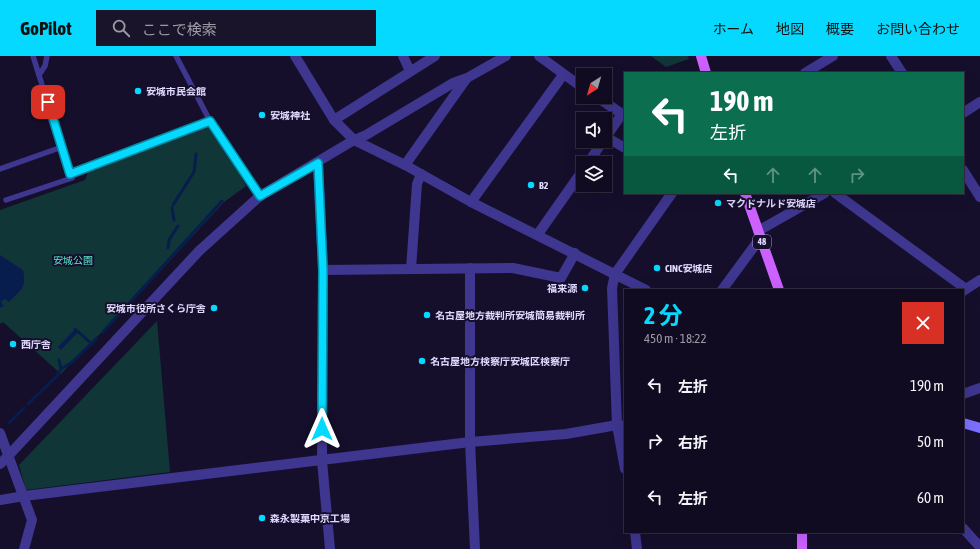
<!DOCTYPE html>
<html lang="ja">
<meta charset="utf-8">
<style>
body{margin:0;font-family:"Asap Condensed","Noto Sans JP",sans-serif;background:#19142a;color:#f1f3f6;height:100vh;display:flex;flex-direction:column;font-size:15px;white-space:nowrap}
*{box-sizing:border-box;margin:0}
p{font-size:13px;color:#9c9ba5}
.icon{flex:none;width:22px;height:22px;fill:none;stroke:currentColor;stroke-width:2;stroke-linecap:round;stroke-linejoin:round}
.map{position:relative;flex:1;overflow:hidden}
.sheet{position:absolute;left:624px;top:233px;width:340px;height:244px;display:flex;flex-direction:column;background:#100b21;border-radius:0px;box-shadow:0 4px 16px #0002,0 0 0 1px #302b3f}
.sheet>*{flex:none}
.banner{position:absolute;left:624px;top:16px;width:340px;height:122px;border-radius:0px;box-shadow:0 4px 16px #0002,0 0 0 1px #302b3f;background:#0b6e4f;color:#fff;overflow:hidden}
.needle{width:26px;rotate:217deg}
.tools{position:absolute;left:576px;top:12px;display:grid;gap:8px}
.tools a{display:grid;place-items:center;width:36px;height:36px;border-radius:0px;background:#100b21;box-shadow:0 4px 16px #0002,0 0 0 1px #302b3f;font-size:20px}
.pin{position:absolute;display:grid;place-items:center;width:34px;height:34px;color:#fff;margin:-17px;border-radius:8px;box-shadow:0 2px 6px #0006}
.me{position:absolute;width:44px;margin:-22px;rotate:0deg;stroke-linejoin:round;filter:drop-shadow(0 0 3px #0008)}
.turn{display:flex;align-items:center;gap:14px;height:84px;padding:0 20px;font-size:18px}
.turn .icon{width:52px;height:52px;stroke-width:2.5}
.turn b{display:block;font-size:28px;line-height:34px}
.lanes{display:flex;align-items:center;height:38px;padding:0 20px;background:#0003;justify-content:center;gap:20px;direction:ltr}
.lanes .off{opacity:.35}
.round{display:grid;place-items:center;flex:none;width:42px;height:42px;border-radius:0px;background:#19142a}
.head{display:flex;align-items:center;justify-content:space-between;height:68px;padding:0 20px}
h1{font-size:24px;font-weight:700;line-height:30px;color:#06d9ff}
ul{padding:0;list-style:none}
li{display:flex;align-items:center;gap:12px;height:56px;padding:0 20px}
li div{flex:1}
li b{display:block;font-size:15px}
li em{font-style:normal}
header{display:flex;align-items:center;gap:24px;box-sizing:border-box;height:56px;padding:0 20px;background:#06d9ff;color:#111}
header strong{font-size:19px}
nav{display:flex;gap:22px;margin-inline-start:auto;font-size:14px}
.search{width:280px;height:36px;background:#19142a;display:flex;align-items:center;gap:10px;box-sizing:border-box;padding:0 14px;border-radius:0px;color:#9c9ba5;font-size:15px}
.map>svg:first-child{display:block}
.green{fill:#113637}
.water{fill:#061d4e}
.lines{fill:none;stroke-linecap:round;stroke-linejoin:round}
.stream{stroke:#061d4e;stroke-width:3}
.service{stroke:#3e368f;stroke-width:5.5}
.minor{stroke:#3e368f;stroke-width:10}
.tertiary{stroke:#3e368f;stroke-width:10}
.secondary{stroke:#7c71ff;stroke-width:10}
.primary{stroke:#cc61ff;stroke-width:10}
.route-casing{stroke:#048da6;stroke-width:10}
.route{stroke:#06d9ff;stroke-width:7}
.poi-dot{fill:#06d9ff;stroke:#150f2c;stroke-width:1.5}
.labels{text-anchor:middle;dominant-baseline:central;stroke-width:4;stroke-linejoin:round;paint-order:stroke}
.shield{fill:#150f2c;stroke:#a39dc0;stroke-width:1}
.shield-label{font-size:9px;font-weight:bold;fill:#e0daff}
.poi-label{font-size:10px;font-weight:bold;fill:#e0daff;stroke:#150f2c;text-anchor:start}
.park-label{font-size:10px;fill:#5beace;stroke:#150f2c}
</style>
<header>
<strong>GoPilot</strong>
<div class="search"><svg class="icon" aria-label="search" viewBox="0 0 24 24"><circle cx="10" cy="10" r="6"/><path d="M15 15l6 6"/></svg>ここで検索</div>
<nav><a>ホーム</a><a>地図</a><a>概要</a><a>お問い合わせ</a></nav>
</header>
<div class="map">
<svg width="980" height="493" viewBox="0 0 980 493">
<rect width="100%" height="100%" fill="#150f2c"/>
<g class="green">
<path d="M651,0H688L689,3L666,11Z"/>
<path d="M214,66L246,130L224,146L119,260L86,291L61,318L3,266L0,268V154L85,124L89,114Z"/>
<path d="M157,265L170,416L26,434L19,409Z"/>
</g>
<g class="water">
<path d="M0,199L23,214C27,232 21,234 9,246L5,243L1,246L4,250L0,252Z"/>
<path d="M75,273L78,276L61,294L58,291Z"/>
</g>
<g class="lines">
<g class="stream">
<path d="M173,149L194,116L196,98"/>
<path d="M172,152L174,164"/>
<path d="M168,192L169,184L178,170"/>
<path d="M122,255L222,145"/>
<path d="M75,273L92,288"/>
<path d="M103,276L118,259"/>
<path d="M59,304L61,313"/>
<path d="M28,348L57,320L61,313L71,307L97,282"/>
<path d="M9,367L24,352"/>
</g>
<g class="service">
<path d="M33,0L70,118L210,65L260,140"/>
<path d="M176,0L210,65"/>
<path d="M39,19L45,10L47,0"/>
<path d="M0,113L62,91"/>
<path d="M6,144L72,122"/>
</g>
<g class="minor">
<path d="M295,0L334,64L354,84L405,109L471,146L646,234"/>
<path d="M403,0L410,15"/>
<path d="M539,0L583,32"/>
<path d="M891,0L902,17"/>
<path d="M805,17L833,0"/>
<path d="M597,41L622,58L606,81L625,92"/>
<path d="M963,57L980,46"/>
<path d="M334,64L435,0"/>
<path d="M354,84L366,79L453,27L467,22L506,0"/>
<path d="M318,107L323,214L322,405L330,493"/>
<path d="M588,107L603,85"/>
<path d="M405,109L466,23"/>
<path d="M963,114L980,141"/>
<path d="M835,137L966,233"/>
<path d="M471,146L563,19"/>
<path d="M758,175L825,137"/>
<path d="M538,178L583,114"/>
<path d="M470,212V386L475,493"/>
<path d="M411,213L417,128L421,118"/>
<path d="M323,214L513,212L561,222L575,197"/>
<path d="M722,234L761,181"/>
<path d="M963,235L980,224"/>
<path d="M963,338L980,332"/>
<path d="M0,408L9,399"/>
<path d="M625,413L617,369L612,232L615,218L672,137"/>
<path d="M0,444L24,440L470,386L566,378L617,369L625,370"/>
<path d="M963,472L980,491"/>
<path d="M635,476L637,493"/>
</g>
<g class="tertiary">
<path d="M0,377L32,464L24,493"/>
<path d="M9,399L199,195L251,148L260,140L354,84"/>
</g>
<path class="secondary" d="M963,367L980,372"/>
<g class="primary">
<path d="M701,0L706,17"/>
<path d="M745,137L779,234"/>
<path d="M802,493V476"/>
</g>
</g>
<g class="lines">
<g class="route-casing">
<path id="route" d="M48,46L70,118L210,65L260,140L318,107L323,214L322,373"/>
</g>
<use href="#route" class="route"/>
</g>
<g class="poi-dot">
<circle cx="138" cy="35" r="4"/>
<circle cx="262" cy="59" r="4"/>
<circle cx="531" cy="129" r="4"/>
<circle cx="718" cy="147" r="4"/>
<circle cx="657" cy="212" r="4"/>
<circle cx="585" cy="232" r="4"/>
<circle cx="214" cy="252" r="4"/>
<circle cx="427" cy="259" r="4"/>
<circle cx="13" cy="288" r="4"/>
<circle cx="422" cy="305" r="4"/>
<circle cx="262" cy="462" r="4"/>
</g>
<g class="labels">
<rect class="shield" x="753" y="179" width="18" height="14" rx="3"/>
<g class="shield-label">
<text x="762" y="186">48</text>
</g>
<g class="poi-label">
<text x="146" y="35">安城市民会館</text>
<text x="270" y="59">安城神社</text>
<text x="539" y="129">B2</text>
<text x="726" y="147">マクドナルド安城店</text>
<text x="665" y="212">CINC安城店</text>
<text x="577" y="232" text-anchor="end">福来源</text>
<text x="206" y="252" text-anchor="end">安城市役所さくら庁舎</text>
<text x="435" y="259">名古屋地方裁判所安城簡易裁判所</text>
<text x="21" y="288">西庁舎</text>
<text x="430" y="305">名古屋地方検察庁安城区検察庁</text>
<text x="270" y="462">森永製菓中京工場</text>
</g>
<g class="park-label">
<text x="73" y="204">安城公園</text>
</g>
</g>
</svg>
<div class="tools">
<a><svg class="needle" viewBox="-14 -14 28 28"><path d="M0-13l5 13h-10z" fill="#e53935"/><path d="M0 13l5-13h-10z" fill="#9c9ba5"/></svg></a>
<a><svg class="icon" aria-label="sound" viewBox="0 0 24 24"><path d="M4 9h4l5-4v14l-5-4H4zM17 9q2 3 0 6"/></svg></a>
<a><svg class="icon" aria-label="layers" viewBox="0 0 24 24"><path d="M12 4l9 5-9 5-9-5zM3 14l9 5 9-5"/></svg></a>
</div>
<div class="pin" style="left:48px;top:46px;background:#d93025"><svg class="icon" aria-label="arrive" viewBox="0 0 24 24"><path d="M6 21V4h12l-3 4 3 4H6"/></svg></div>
<svg class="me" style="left:322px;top:373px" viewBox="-20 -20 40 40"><path d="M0-17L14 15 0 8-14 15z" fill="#06d9ff" stroke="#fff" stroke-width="4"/></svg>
<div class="banner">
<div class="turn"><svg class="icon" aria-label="left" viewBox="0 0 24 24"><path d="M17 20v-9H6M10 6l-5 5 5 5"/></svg><div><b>190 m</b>左折</div></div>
<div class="lanes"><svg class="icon" aria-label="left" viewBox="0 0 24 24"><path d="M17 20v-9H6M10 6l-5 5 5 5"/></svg><svg class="icon off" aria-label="ahead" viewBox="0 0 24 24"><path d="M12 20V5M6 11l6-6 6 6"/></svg><svg class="icon off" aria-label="ahead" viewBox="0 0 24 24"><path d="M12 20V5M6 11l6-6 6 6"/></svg><svg class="icon off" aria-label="right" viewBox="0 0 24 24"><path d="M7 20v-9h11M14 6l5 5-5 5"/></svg></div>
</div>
<section class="sheet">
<div class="head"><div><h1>2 分</h1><p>450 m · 18:22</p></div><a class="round" style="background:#d93025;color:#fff"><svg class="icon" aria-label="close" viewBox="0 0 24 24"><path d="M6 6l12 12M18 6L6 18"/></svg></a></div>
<ul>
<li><svg class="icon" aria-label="left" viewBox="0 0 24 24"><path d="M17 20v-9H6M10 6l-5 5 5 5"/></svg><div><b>左折</b></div><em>190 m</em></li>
<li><svg class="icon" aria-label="right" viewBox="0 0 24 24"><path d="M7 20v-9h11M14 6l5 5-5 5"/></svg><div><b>右折</b></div><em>50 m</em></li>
<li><svg class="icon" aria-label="left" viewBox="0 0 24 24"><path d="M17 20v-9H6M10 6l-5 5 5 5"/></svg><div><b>左折</b></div><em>60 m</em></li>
</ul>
</section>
</div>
